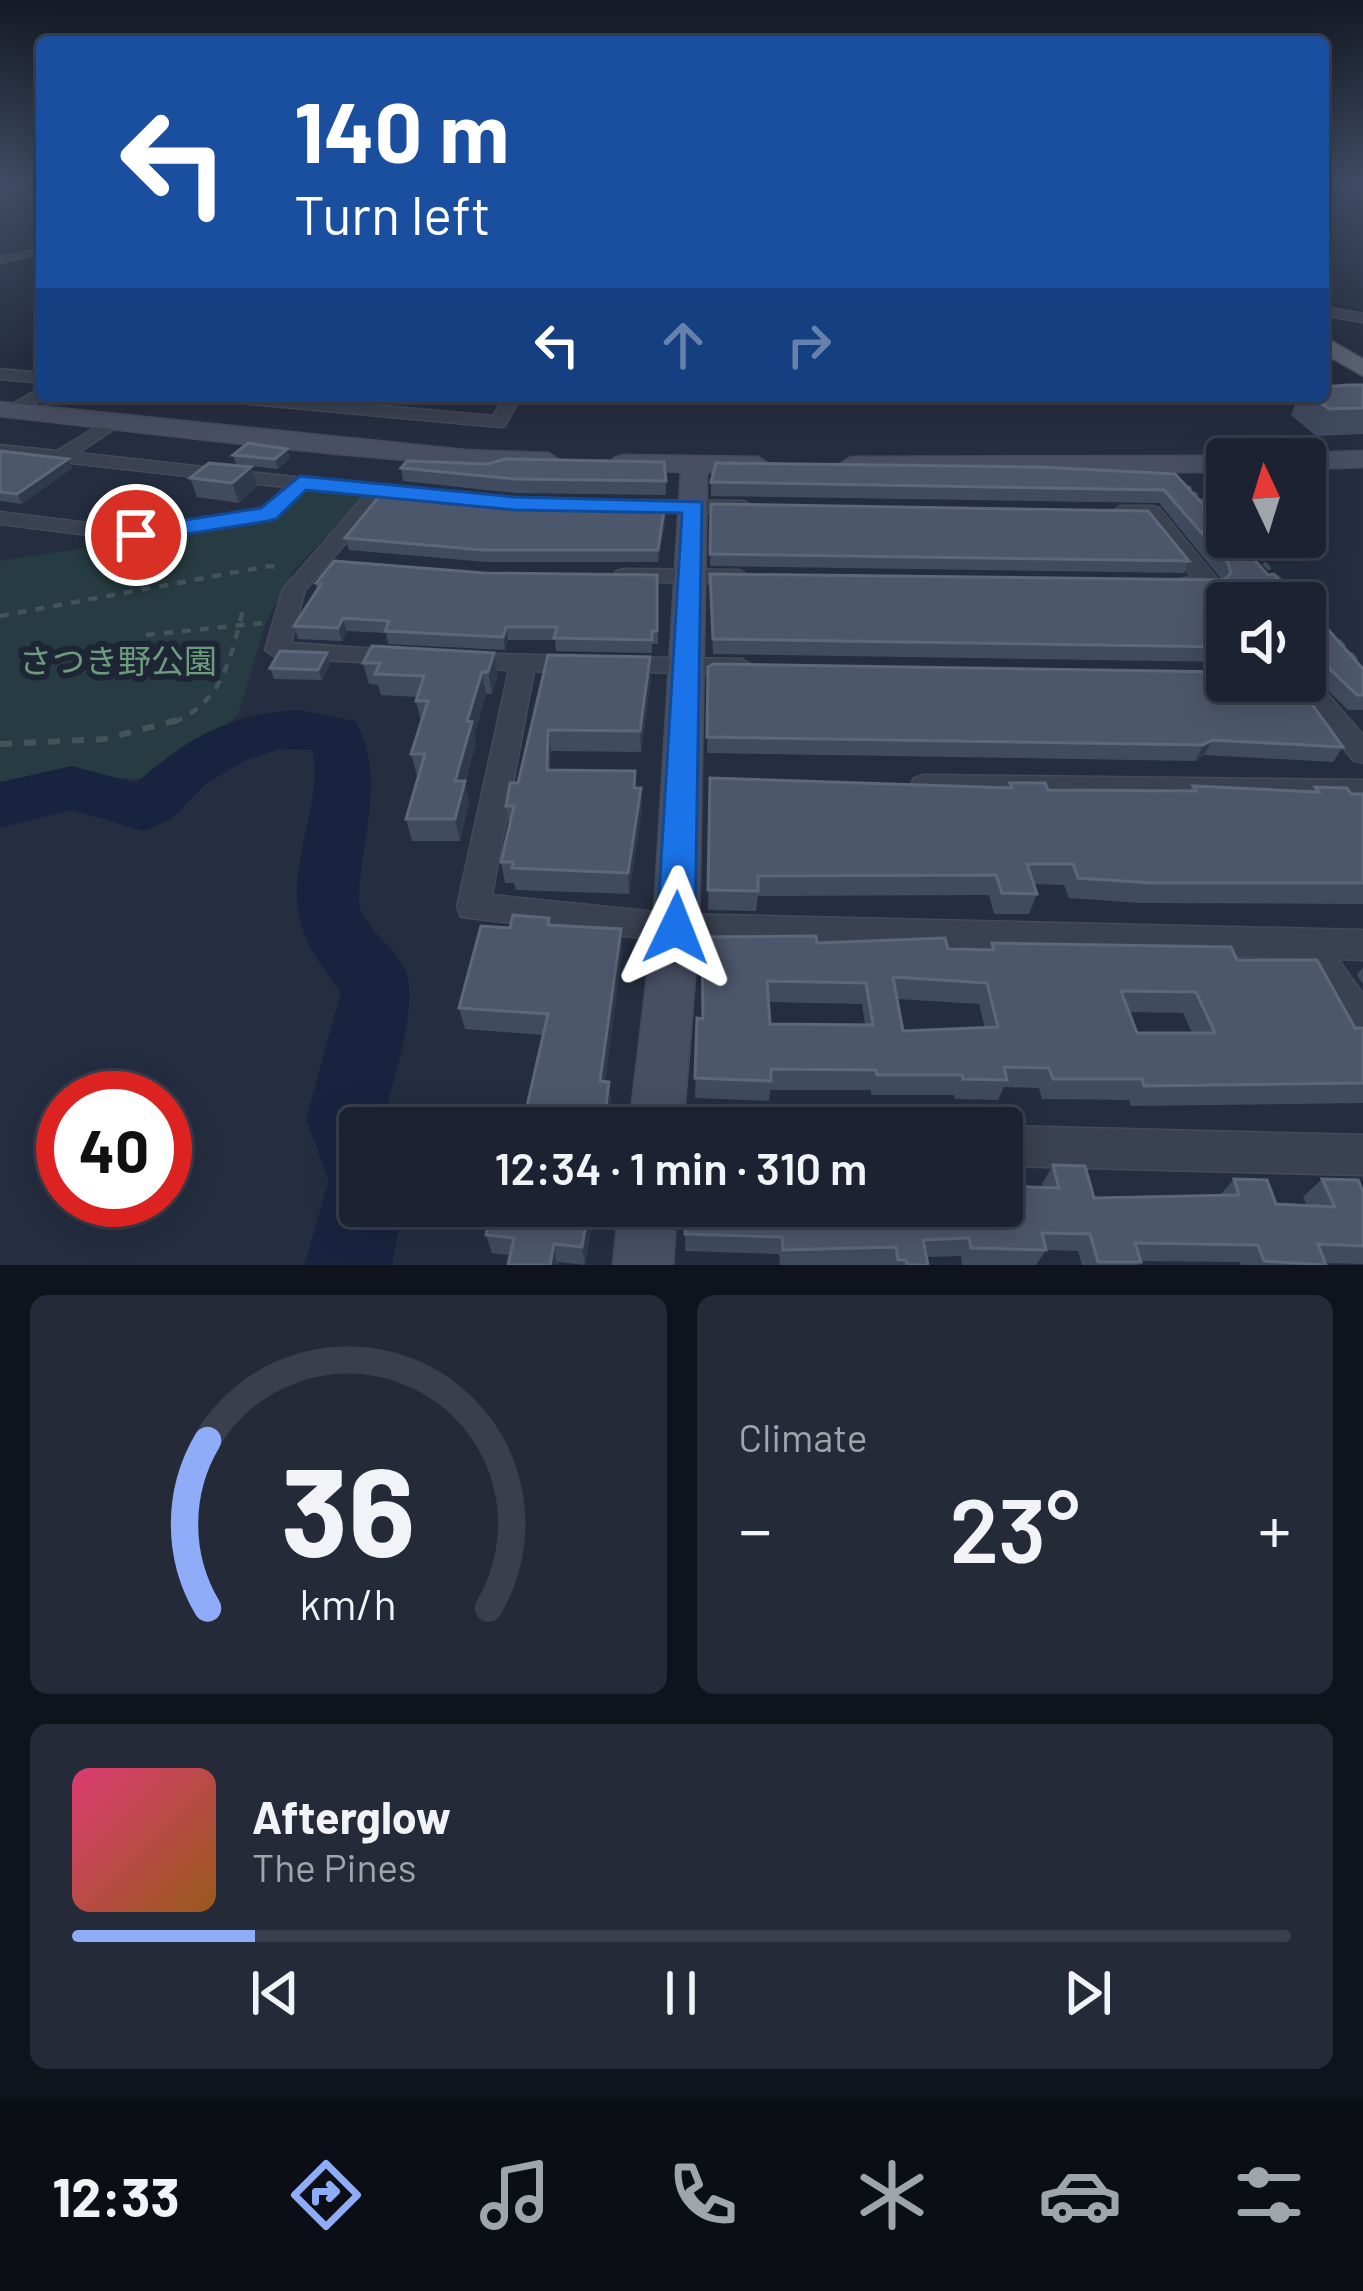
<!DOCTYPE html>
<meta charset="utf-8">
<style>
body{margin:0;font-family:Barlow,"Noto Sans JP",sans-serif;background:#252a39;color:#f1f3f6;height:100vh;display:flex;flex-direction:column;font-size:45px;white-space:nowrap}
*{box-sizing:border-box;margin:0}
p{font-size:39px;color:#a0a4ab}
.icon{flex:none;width:66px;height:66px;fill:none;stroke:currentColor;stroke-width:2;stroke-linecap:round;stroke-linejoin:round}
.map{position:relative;height:1265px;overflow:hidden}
.drawer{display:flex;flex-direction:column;gap:30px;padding:30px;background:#0f131b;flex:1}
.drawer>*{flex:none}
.hud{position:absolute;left:36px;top:36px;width:1293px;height:366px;border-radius:12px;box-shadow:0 6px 30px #0003,0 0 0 3px #3a3f4d;background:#1a4fa0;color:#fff;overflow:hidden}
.needle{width:78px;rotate:356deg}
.buttons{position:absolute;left:1206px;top:438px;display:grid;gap:24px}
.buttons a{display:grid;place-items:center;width:120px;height:120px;border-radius:12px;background:#1c2231;box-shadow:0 6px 30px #0003,0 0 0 3px #3a3f4d;font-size:60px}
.speed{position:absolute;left:36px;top:1071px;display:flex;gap:24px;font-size:60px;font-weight:700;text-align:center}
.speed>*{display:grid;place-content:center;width:156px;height:156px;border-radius:50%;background:#1c2231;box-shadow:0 6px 30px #0003,0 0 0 3px #3a3f4d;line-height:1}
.speed .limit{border:18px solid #d22;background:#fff;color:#111}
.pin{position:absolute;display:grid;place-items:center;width:102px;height:102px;color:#fff;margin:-51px;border:6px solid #fff;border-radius:50%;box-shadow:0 3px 12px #0007}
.me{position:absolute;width:132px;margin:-66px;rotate:2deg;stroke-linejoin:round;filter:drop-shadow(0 0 9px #0008)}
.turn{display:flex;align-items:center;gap:42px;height:252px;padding:0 60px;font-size:54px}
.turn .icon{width:156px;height:156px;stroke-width:2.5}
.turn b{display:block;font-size:84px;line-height:102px}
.lanes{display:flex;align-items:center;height:114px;padding:0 60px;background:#0003;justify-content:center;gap:60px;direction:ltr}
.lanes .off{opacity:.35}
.big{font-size:90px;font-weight:600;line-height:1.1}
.drawer .widget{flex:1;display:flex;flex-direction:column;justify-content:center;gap:18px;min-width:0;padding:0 42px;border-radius:18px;background:#252a39}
.drawer .dial{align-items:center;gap:0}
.dial svg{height:312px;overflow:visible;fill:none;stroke:#3a3f4d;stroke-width:7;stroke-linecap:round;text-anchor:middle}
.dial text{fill:#f1f3f6;stroke:none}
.song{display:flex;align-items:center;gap:36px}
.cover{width:144px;height:144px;border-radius:18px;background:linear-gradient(135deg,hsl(340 70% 55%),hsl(30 70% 35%))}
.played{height:12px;border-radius:6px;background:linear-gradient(90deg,#8eacf8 15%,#3a3f4d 15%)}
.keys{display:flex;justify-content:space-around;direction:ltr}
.heat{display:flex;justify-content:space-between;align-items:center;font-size:66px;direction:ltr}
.drawer .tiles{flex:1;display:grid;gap:30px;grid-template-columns:1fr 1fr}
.widget:last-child{grid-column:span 2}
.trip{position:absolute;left:339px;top:1107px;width:684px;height:120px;border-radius:12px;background:#1c2231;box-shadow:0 6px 30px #0003,0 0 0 3px #3a3f4d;font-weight:600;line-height:120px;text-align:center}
.tab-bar{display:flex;height:192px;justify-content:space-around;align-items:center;background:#0b0e14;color:#a0a4ab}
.tab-bar .icon{width:84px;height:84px}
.tab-bar .selected{color:#8eacf8}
.tab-bar b{font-size:54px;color:#f1f3f6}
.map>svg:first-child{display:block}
.green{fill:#273c42}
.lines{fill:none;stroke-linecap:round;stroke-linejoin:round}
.river{fill:#18243f;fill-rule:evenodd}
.lane-casing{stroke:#434a5a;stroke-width:8}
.street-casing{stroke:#434a5a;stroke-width:3}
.secondary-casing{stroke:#434a5a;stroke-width:3}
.primary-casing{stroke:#434a5a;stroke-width:3}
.path-far2{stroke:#415559;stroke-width:3;stroke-dasharray:4.5 4.5;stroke-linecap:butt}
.path-far1{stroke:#415559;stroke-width:4.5;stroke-dasharray:9 9;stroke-linecap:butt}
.path{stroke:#415559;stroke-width:6;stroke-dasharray:12 12;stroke-linecap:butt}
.lane{stroke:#3a4150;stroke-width:6}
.street{fill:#3a4150;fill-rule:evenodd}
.secondary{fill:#484f63;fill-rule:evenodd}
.primary{fill:#586070;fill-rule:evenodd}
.wall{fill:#404b5f;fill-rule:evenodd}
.shaded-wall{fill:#303a4e}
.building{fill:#4d576b;stroke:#5d677a;stroke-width:3;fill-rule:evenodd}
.route{fill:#1a73e8;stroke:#114b97;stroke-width:3}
.labels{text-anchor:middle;stroke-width:12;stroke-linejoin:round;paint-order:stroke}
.park-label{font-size:33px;fill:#6d9c7d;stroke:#1e2636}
</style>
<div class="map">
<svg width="1363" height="1265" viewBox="0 0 1363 1265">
<rect width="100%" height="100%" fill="#252e41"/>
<path class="green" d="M 308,488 L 365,496 L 295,569 L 266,622 L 238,715 L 205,743 L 160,778 L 0,781 L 0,561 L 272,519 Z"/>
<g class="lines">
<path class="river" d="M 29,185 L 42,185 L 42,192 Z
M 299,710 L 355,721 C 389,779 358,843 359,905 C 366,930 391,943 403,965 C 422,997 393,1080 384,1118 L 388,1128 L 360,1128 L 360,1206 L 403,1206 L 392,1265 L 304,1265 L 329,1181 L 306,1119 L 341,992 C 287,925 291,897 309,816 C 314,794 317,771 312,750 L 280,749 L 246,760 L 206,784 L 172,819 L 144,831 L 72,810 L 0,828 L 0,782 L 72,766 L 136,783 C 187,739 229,713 299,710 Z"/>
<g class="lane-casing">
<path id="lane" d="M 0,260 L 42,251"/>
</g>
<g class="street-casing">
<path id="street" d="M 1323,307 L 1363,314 L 1363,322 L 1323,315 Z
M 0,369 L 42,373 L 42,383 L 0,379 Z
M 42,387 L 42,396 L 47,396 L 17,414 L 2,410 Z
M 211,396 L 273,396 L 493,416 L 505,396 L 521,396 L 505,426 L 499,427 L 219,401 Z
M 114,416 L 120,417 L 120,425 L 78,453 L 422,491 L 425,495 L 415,501 L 385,498 L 305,590 L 291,643 L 394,650 L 406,658 L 403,664 L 277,658 L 265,650 L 283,589 L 365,495 L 305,489 L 275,518 L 136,541 L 0,524 L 0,512 L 136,529 L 262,509 L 285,487 L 0,455 L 0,445 L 57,451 Z
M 635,500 L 744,501 L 754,507 L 744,513 L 628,510 L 625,506 Z
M 1152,506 L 1159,508 L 1218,580 L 1221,585 L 1218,590 L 1180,589 L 1177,584 L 1180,579 L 1192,577 L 1146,518 L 1121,518 L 1111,512 L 1121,506 Z
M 624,569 L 739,570 L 750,577 L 739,584 L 616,581 L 613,576 L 616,571 Z
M 465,653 L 574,656 L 586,664 L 574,672 L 534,671 L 492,895 L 676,914 L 1363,930 L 1363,960 L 1338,959 L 1363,994 L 1363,1041 L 1350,1036 L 1298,958 L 676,942 L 461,917 L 457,907 L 509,670 L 456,667 L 453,661 Z
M 621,657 L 742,659 L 755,667 L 742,675 L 612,671 L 608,665 L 612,659 Z
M 1305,673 L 1311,675 L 1363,735 L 1363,763 L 1353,760 L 1293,687 L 1289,681 L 1305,681 Z
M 924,775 L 1363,780 L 1363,802 L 924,797 L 914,794 L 910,786 L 914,778 Z
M 1002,1126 L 1363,1135 L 1363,1175 L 1002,1166 L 1002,1128 L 997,1128 Z"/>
</g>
<g class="secondary-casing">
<path id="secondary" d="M 0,402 L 465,450 L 548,453 L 561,461 C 537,484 68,423 0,416 Z
M 1363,451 L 1363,467 L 1305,469 L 1305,459 L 1294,459 L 1305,453 Z
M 623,455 L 758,457 L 771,465 L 758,473 L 707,472 L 699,928 L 683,1128 L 629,1128 L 653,928 L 681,472 L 614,468 L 610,463 L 614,458 Z
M 1227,456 L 1236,459 L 1227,459 L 1227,472 L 851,473 L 838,465 L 851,457 Z
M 619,1206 L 677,1206 L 673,1265 L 613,1265 Z"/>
</g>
<g class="primary-casing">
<path id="primary" d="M 1323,336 L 1363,359 L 1363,376 L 1323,353 Z"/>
</g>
<path class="path-far2" d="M 1188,486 L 1227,525"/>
<path class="path-far1" d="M 1239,537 L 1302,603
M 1305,606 L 1318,619
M 0,616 L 269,566 L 283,568
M 146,635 L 262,623
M 1338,640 L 1363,667
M 174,722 C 225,701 231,654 244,606"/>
<path class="path" d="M 0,744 L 104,739 L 182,719"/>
<use href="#lane" class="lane"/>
<use href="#street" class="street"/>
<use href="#secondary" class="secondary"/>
<use href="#primary" class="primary"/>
</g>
<path class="wall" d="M 1363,385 L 1363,434 L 1316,436 L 1291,415 L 1299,396 L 1323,396 Z
M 0,451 L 68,459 L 72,468 L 22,504 L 0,501 Z
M 233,455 L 290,458 L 278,469 L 236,464 Z
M 401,468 L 666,481 L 666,495 L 515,493 L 403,481 Z
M 1175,474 L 1268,575 L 1227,603 L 1227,662 L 713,654 L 710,574 L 1222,580 L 1159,503 L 711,496 L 711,482 Z
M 190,478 L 257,486 L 239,503 L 197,497 Z
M 513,502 L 665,504 L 666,516 L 658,562 L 486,562 L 349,550 L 345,538 Z
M 711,504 L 1189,561 L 1184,573 L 710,566 Z
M 484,573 L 657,575 L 658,644 L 652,644 L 652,653 L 556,651 L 555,640 L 508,640 L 505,650 L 388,644 L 386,633 L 347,631 L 342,641 L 298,639 L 294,626 L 317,589 L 316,583 Z
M 1305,610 L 1363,669 L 1363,710 L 1348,710 L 1305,668 Z
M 327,653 L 330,664 L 322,680 L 274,679 L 270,668 Z
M 494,653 L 498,674 L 492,694 L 486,694 L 474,735 L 476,743 L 465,784 L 469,803 L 460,841 L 412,841 L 406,819 L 419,776 L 417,776 L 411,754 L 421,722 L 416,701 L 417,697 L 381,695 L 378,685 L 369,684 L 363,663 Z
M 548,655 L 650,657 L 651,678 L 641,752 L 551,751 L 550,770 L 636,788 L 642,809 L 629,894 L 516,890 L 514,883 L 505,883 L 501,862 L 509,826 L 506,806 L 518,783 Z
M 708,667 L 1343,747 L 1333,762 L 1204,755 L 1195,761 L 707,753 Z
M 710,778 L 1008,788 L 1010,783 L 1048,790 L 1190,791 L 1193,786 L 1312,792 L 1315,787 L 1351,794 L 1363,794 L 1363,904 L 1141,903 L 1069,898 L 1064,885 L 1034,884 L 1037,894 L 1029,914 L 994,914 L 989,895 L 758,896 L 756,911 L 708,910 Z
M 550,925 L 621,929 L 622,951 L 605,1081 L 609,1082 L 611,1102 L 543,1035 L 465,1029 L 459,1008 L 510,928 Z
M 702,937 L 948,949 L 990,950 L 992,943 L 1237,960 L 1355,1028 L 1363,1028 L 1363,1103 L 1131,1106 L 1129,1100 L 1042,1099 L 1039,1088 L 1004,1087 L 998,1100 L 955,1099 L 954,1095 L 871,1095 L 871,1090 L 770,1090 L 769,1101 L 695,1098 L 697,1018 L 702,1019 ZM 897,999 L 979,1004 L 985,1028 L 903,1031 ZM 768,1002 L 862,1004 L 865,1025 L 770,1024 ZM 1129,1012 L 1183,1013 L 1192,1033 L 1137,1033 Z
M 1363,967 L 1363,984 L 1357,975 Z
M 1053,1165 L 1094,1198 L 1220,1195 L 1234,1179 L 1276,1204 L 1307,1206 L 1303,1197 L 1322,1179 L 1363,1192 L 1363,1264 L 1325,1263 L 1326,1265 L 1241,1265 L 1240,1262 L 1140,1261 L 1139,1265 L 1082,1265 L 1078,1251 L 1046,1250 L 1036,1265 L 962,1265 L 961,1256 L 927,1257 L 928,1265 L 780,1265 L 779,1254 L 685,1251 L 686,1206 L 1002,1206 L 1043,1187 L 1042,1184 Z
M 594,1212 L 585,1265 L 558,1262 L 557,1265 L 508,1265 L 510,1255 L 492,1253 L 486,1235 Z"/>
<path class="shaded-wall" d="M 287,449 L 290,458 L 278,469 L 275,459 Z
M 68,459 L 72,468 L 22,504 L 17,494 Z
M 251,467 L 257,486 L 239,503 L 232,483 Z
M 665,504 L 666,516 L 658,562 L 658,550 Z
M 343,618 L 347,631 L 342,641 L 338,628 Z
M 506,627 L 508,640 L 505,650 L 503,637 Z
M 327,653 L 330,664 L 322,680 L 318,670 Z
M 494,653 L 498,674 L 492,694 L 488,672 Z
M 650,657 L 651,678 L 641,752 L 640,731 Z
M 482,672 L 486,694 L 474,735 L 476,743 L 465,784 L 469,803 L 460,841 L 455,819 L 455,781 L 467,721 Z
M 548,730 L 551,751 L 550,791 L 547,770 Z
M 1212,740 L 1204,755 L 1195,761 L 1203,745 Z
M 641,788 L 642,809 L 629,894 L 628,873 Z
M 621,929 L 622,951 L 603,1102 L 600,1081 Z
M 609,1082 L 611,1102 L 608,1128 L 603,1128 Z
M 589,1206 L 593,1206 L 594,1212 L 585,1265 L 582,1247 Z
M 554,1244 L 557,1265 L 550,1265 Z"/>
<path class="building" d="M 1348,385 L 1363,385 L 1363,408 L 1329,409 L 1312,396 L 1323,396 L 1323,387 Z
M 248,443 L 287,449 L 275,459 L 233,455 Z
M 0,451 L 68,459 L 17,494 L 0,492 Z
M 505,459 L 664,462 L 666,481 L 514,479 L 401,468 L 407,461 L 488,464 Z
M 209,463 L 251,467 L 232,483 L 190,478 Z
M 716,463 L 1039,467 L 1175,474 L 1227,530 L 1227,537 L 1234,537 L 1268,575 L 1274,574 L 1299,603 L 1227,603 L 1227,647 L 713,639 L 710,574 L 1224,580 L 1231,573 L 1228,563 L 1164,490 L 711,482 Z
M 385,489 L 513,502 L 665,504 L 658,550 L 484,550 L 345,538 Z
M 711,504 L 1148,511 L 1189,561 L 710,554 Z
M 334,561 L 484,573 L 657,575 L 657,631 L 652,631 L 652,640 L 554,638 L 557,627 L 506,627 L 503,637 L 385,631 L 389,621 L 343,618 L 338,628 L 294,626 L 321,584 L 316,583 Z
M 1305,610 L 1312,618 L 1318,618 L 1363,669 L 1363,695 L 1357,695 L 1305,645 Z
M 372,646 L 494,653 L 488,672 L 482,672 L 467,721 L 472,722 L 455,781 L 465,781 L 455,819 L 406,819 L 425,754 L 411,754 L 428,701 L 416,701 L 424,676 L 375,674 L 380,663 L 363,663 Z
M 280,651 L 327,653 L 318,670 L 270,668 Z
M 548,655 L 650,657 L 640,731 L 548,730 L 547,770 L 635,771 L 634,788 L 641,788 L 628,873 L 512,868 L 513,862 L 501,862 L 514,806 L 506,806 L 510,783 L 518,783 Z
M 713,664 L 1227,672 L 1227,681 L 1295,681 L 1343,747 L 1212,740 L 1203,745 L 707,737 L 708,667 Z
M 710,778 L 1012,788 L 1010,783 L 1045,783 L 1048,790 L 1196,791 L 1193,786 L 1319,792 L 1315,787 L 1347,788 L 1351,794 L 1363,794 L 1363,883 L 1152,883 L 1078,878 L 1073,864 L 1027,864 L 1037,894 L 1002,893 L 996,875 L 758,876 L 758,891 L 708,890 Z
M 513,915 L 549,918 L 548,925 L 621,929 L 600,1081 L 609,1082 L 603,1128 L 522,1128 L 548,1014 L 459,1008 L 481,926 L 510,928 Z
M 816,936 L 817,943 L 945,938 L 948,949 L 994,950 L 992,943 L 1231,947 L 1237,960 L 1317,960 L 1355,1028 L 1363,1028 L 1363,1083 L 1144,1086 L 1142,1079 L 1053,1079 L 1049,1068 L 1004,1067 L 1007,1080 L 963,1079 L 962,1075 L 877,1075 L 876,1070 L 771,1069 L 771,1081 L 695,1078 L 697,1018 L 703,1019 L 702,937 ZM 893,977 L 987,983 L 998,1027 L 903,1031 ZM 767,981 L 866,983 L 873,1025 L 770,1024 ZM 1121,991 L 1196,992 L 1215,1033 L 1137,1033 Z
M 1053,1165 L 1085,1166 L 1094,1198 L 1239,1195 L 1234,1179 L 1267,1180 L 1276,1204 L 1335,1207 L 1322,1179 L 1358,1180 L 1363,1192 L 1363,1246 L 1318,1244 L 1326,1265 L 1264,1261 L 1258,1245 L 1135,1243 L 1141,1262 L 1098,1262 L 1090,1234 L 1042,1233 L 1046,1250 L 971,1248 L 969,1238 L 923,1240 L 928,1265 L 907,1265 L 906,1260 L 898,1260 L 896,1247 L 783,1250 L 782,1237 L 685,1234 L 686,1206 L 1002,1206 L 1002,1186 L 1059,1188 Z
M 493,1206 L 589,1206 L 582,1247 L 554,1244 L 550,1265 L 508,1265 L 514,1238 L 486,1235 Z"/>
<linearGradient id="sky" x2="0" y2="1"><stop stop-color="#141924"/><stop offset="0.51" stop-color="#404c65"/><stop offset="1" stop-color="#404c65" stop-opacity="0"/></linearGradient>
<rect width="1363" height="362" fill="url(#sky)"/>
<path class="route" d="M 300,476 L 515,497 L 702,502 L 695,928 L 689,939 L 676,944 L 663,939 L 657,928 L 682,513 L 515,510 L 306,490 L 276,519 L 268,521 L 136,542 L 124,535 L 136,528 L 261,508 Z"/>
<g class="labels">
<g class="park-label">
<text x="118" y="673">さつき野公園</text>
</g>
</g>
</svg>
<div class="buttons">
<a><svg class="needle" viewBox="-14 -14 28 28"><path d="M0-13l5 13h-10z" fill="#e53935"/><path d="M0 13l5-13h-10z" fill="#a0a4ab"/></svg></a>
<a><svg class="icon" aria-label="sound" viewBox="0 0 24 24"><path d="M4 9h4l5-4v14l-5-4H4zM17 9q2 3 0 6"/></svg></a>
</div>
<div class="speed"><div class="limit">40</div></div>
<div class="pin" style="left:136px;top:535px;background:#d93025"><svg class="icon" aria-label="arrive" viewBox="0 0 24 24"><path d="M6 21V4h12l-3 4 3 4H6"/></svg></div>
<svg class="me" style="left:676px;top:928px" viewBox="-20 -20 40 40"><path d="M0-17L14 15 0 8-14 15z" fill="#1a73e8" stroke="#fff" stroke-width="4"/></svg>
<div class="trip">12:34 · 1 min · 310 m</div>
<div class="hud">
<div class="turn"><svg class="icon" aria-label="left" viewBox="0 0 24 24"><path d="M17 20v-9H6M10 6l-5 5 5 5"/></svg><div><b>140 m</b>Turn left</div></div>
<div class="lanes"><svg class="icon" aria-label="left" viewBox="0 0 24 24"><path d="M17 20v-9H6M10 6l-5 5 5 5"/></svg><svg class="icon off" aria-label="ahead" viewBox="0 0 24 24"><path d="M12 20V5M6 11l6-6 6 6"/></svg><svg class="icon off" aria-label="right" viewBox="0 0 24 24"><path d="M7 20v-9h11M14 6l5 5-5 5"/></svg></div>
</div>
</div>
<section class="drawer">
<div class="tiles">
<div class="widget dial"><svg viewBox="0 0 100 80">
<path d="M14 69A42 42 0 1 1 86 69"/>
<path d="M14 69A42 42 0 0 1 14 26" stroke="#8eacf8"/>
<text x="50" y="56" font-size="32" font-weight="700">36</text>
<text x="50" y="72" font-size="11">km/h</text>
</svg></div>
<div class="widget"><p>Climate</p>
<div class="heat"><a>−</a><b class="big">23°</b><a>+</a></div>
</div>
<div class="widget">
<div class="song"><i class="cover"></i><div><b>Afterglow</b><p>The Pines</p></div></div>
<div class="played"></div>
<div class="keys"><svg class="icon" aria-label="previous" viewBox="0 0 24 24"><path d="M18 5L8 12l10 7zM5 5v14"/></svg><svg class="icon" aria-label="pause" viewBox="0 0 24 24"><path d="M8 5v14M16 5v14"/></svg><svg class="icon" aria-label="next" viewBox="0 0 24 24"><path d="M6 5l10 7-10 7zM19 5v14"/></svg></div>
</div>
</div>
</section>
<nav class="tab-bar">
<b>12:33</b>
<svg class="icon selected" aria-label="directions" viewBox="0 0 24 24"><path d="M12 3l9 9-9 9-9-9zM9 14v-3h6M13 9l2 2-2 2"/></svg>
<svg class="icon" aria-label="music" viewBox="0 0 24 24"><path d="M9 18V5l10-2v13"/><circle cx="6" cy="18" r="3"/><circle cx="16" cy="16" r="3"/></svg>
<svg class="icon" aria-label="phone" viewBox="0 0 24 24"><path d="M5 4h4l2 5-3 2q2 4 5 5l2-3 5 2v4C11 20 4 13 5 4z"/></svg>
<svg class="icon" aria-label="climate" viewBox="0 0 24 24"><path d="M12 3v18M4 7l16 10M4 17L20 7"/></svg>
<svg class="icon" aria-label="car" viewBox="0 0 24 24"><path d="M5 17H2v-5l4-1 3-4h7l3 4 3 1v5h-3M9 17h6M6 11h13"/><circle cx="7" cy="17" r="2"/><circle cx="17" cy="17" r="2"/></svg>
<svg class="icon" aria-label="filters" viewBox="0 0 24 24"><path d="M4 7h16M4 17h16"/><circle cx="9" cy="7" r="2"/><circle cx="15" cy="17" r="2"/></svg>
</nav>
